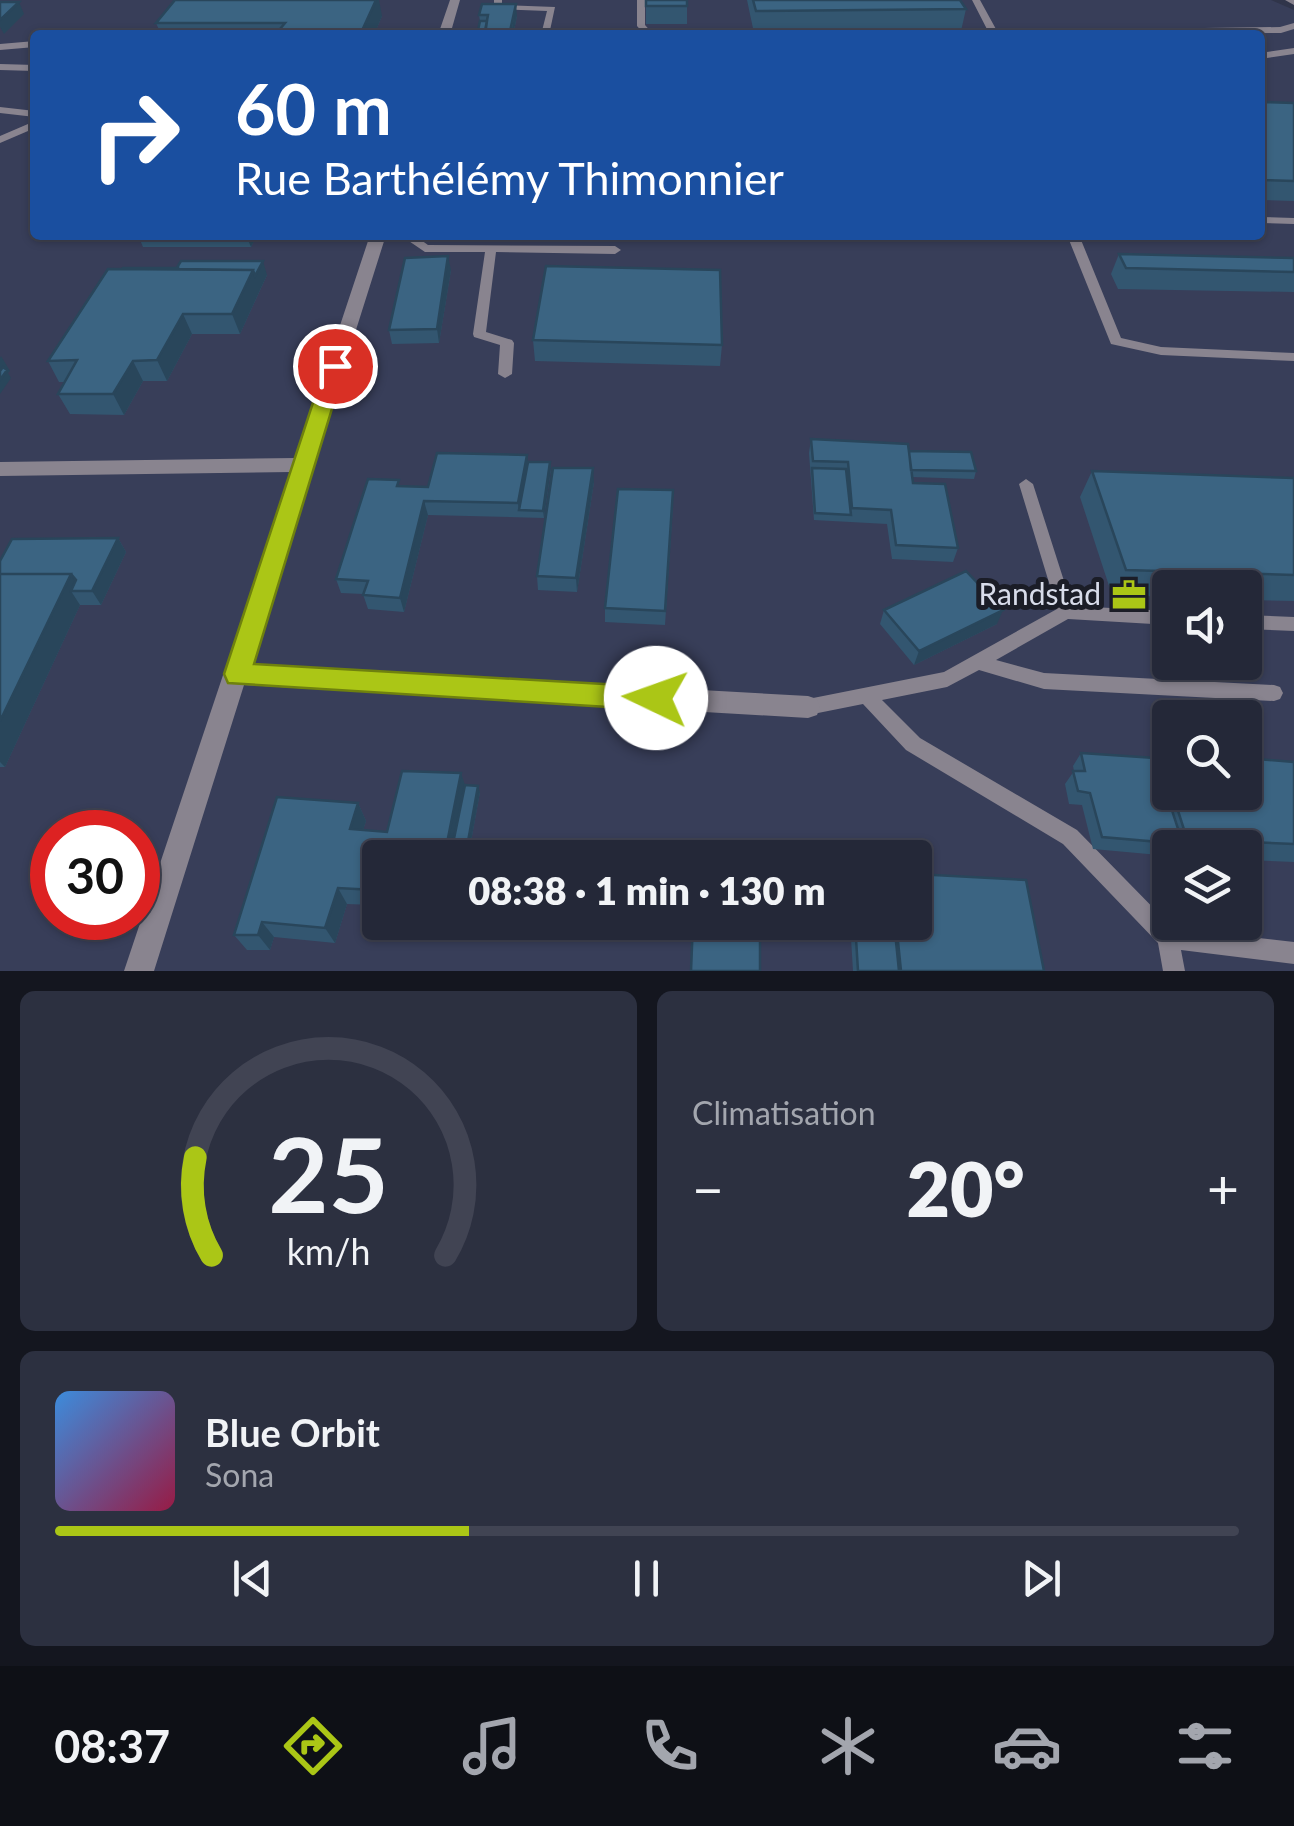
<!DOCTYPE html>
<html lang="fr">
<meta charset="utf-8">
<style>
body{margin:0;font-family:Lato,sans-serif;background:#2c3040;color:#f1f3f6;height:100vh;display:flex;flex-direction:column;font-size:38px;white-space:nowrap}
*{box-sizing:border-box;margin:0}
p{font-size:32px;color:#a3a6ae}
.icon{flex:none;width:55px;height:55px;fill:none;stroke:currentColor;stroke-width:2;stroke-linecap:round;stroke-linejoin:round}
.map{position:relative;height:971px;overflow:hidden}
.side{display:flex;flex-direction:column;gap:20px;padding:20px;background:#14161f;flex:1}
.side>*{flex:none}
.top-card{position:absolute;left:30px;top:30px;width:1235px;height:210px;border-radius:10px;box-shadow:0 2px 8px #0004,0 0 0 2px #414453;background:#1a4fa0;color:#fff;overflow:hidden}
.controls{position:absolute;left:1152px;top:570px;display:grid;gap:20px}
.controls a{display:grid;place-items:center;width:110px;height:110px;border-radius:10px;background:#242838;box-shadow:0 2px 8px #0004,0 0 0 2px #414453;font-size:50px}
.speed{position:absolute;left:30px;top:810px;display:flex;gap:20px;font-size:50px;font-weight:700;text-align:center}
.speed>*{display:grid;place-content:center;width:130px;height:130px;border-radius:50%;background:#242838;box-shadow:0 2px 8px #0004,0 0 0 2px #414453;line-height:1}
.speed .limit{border:15px solid #d22;background:#fff;color:#111}
.pin{position:absolute;display:grid;place-items:center;width:85px;height:85px;color:#fff;margin:-42px;border:5px solid #fff;border-radius:50%;box-shadow:0 2px 10px #0007}
.me{position:absolute;width:110px;margin:-55px;rotate:273deg;stroke-linejoin:round;filter:drop-shadow(0 0 8px #0008)}
.turn{display:flex;align-items:center;gap:35px;height:210px;padding:0 40px;font-size:45px}
.turn .icon{width:130px;height:130px;stroke-width:2.5}
.turn b{display:block;font-size:70px;line-height:85px}
.big{font-size:75px;font-weight:800;line-height:1.1}
.side .card{flex:1;display:flex;flex-direction:column;justify-content:center;gap:15px;min-width:0;padding:0 35px;border-radius:15px;background:#2c3040}
.side .dial{align-items:center;gap:0}
.dial svg{height:260px;overflow:visible;fill:none;stroke:#414453;stroke-width:7;stroke-linecap:round;text-anchor:middle}
.dial text{fill:#f1f3f6;stroke:none}
.song{display:flex;align-items:center;gap:30px}
.cover{width:120px;height:120px;border-radius:15px;background:linear-gradient(135deg,hsl(210 70% 55%),hsl(340 70% 35%))}
.played{height:10px;border-radius:5px;background:linear-gradient(90deg,#abc616 35%,#414453 35%)}
.keys{display:flex;justify-content:space-around;direction:ltr}
.heat{display:flex;justify-content:space-between;align-items:center;font-size:55px;direction:ltr}
.side .tiles{flex:1;display:grid;gap:20px;grid-template-columns:1fr 1fr}
.card:last-child{grid-column:span 2}
.trip{position:absolute;left:362px;top:840px;width:570px;height:100px;border-radius:10px;background:#242838;box-shadow:0 2px 8px #0004,0 0 0 2px #414453;font-weight:800;line-height:100px;text-align:center}
.tabs{display:flex;height:160px;justify-content:space-around;align-items:center;background:#0e1016;color:#a3a6ae}
.tabs .icon{width:70px;height:70px}
.tabs .active{color:#abc616}
.tabs b{font-size:45px;color:#f1f3f6}
.map>svg:first-child{display:block}
.built{fill:#383e59;fill-rule:evenodd}
.lines{fill:none;stroke-linecap:round;stroke-linejoin:round}
.service{fill:#89848f;fill-rule:evenodd}
.minor{fill:#89848f;fill-rule:evenodd}
.tertiary{fill:#89848f;fill-rule:evenodd}
.wall{fill:#335670}
.shaded-wall{fill:#29465b}
.building{fill:#3b6482;stroke:#29465b;stroke-width:2.5}
.route{fill:#abc616;stroke:#6f810e;stroke-width:2.5}
.labels{text-anchor:middle;stroke-width:10;stroke-linejoin:round;paint-order:stroke}
.poi-label{font-size:30px;fill:#d8dcea;stroke:#1b1d27;text-anchor:end}
</style>
<div class="map">
<svg width="1294" height="971" viewBox="0 0 1294 971">
<rect width="100%" height="100%" fill="#30354a"/>
<path class="built" d="M 0,0 L 1271,0 L 1294,10 L 1294,971 L 0,971 ZM 35,35 L 1260,35 L 1260,235 L 35,235 ZM 1170,588 L 1245,588 L 1245,662 L 1170,662 ZM 1170,718 L 1245,718 L 1245,792 L 1170,792 ZM 52,832 L 138,832 L 138,918 L 52,918 ZM 1170,848 L 1245,848 L 1245,922 L 1170,922 ZM 380,858 L 915,858 L 915,922 L 380,922 Z"/>
<g class="lines">
<path class="service" d="M 494,0 L 502,0 L 502,5 L 555,7 L 549,35 L 541,35 L 547,11 L 498,9 L 494,7 Z
M 637,0 L 645,0 L 645,25 L 654,35 L 645,35 L 637,26 Z
M 972,0 L 980,0 L 997,31 L 1280,27 L 1294,23 L 1294,29 L 1281,33 L 990,35 Z
M 35,41 L 35,47 L 0,50 L 0,44 Z
M 1294,48 L 1294,54 L 1260,59 L 1260,53 Z
M 0,64 L 35,65 L 35,71 L 0,70 Z
M 0,107 L 35,111 L 35,117 L 0,113 Z
M 35,121 L 35,128 L 0,143 L 0,136 Z
M 1260,217 L 1294,218 L 1294,224 L 1260,223 Z
M 400,235 L 414,235 L 428,245 L 615,246 L 621,250 L 615,254 L 496,252 L 486,332 L 512,340 L 514,343 L 512,374 L 505,378 L 498,374 L 500,345 L 474,337 L 473,334 L 485,252 L 425,252 Z
M 1067,235 L 1079,235 L 1121,338 L 1161,347 L 1294,353 L 1294,361 L 1161,355 L 1111,344 Z
M 1026,479 L 1033,484 L 1072,606 L 1170,611 L 1170,625 L 1068,619 L 996,660 L 1044,673 L 1274,685 L 1280,687 L 1283,693 L 1280,699 L 1274,701 L 1044,689 L 979,670 L 947,687 L 882,700 L 920,738 L 1077,830 L 1173,928 L 1294,942 L 1294,964 L 1181,950 L 1185,971 L 1163,971 L 1158,943 L 1063,844 L 906,750 L 863,704 L 808,715 L 802,713 L 799,707 L 802,701 L 808,699 L 944,672 L 1057,609 L 1019,484 Z
M 1245,615 L 1294,617 L 1294,631 L 1245,629 Z"/>
<path class="minor" d="M 450,0 L 460,0 L 450,35 L 438,35 Z
M 370,235 L 386,235 L 250,665 L 808,696 L 817,699 L 820,707 L 817,715 L 808,718 L 244,685 L 154,971 L 124,971 L 291,472 L 0,476 L 0,462 L 296,458 Z"/>
<path class="tertiary" d="M 1285,0 L 1294,0 L 1294,5 Z"/>
</g>
<path class="wall" d="M 646,0 L 687,6 L 687,24 L 646,24 Z
M 747,0 L 960,0 L 966,9 L 961,31 L 754,33 Z
M 479,15 L 517,16 L 513,35 L 477,35 L 480,21 Z
M 382,16 L 374,35 L 160,32 L 156,23 Z
M 1260,102 L 1294,103 L 1294,201 L 1260,200 Z
M 138,235 L 257,235 L 251,247 L 143,247 Z
M 1119,254 L 1294,258 L 1294,292 L 1118,289 L 1111,274 Z
M 177,268 L 267,275 L 240,334 L 192,334 L 167,381 L 143,381 L 124,415 L 70,414 L 58,394 L 65,382 L 59,382 L 48,361 Z
M 451,270 L 439,343 L 392,344 L 389,330 Z
M 533,340 L 722,345 L 720,366 L 535,361 Z
M 811,439 L 909,451 L 976,471 L 974,479 L 912,477 L 913,483 L 958,548 L 953,562 L 892,559 L 887,524 L 814,520 L 809,453 Z
M 528,462 L 550,462 L 551,469 L 544,518 L 428,515 L 404,612 L 368,609 L 363,594 L 341,593 L 336,579 L 400,486 L 428,487 Z
M 1092,471 L 1294,478 L 1294,601 L 1245,600 L 1245,588 L 1170,588 L 1170,597 L 1112,595 L 1080,497 Z
M 594,482 L 577,592 L 538,590 L 537,576 Z
M 673,505 L 665,625 L 605,622 L 605,608 Z
M 118,538 L 126,552 L 101,605 L 80,605 L 5,767 L 0,767 L 0,560 Z
M 884,610 L 997,624 L 914,665 L 880,624 Z
M 1160,752 L 1170,753 L 1170,792 L 1245,792 L 1294,762 L 1294,862 L 1245,860 L 1245,848 L 1170,848 L 1170,856 L 1093,849 L 1082,805 L 1069,804 L 1065,784 L 1074,771 L 1073,766 L 1081,753 L 1155,758 Z
M 465,785 L 480,792 L 468,858 L 380,858 L 380,914 L 375,905 L 347,904 L 335,943 L 274,937 L 270,950 L 247,950 L 234,935 L 358,803 L 366,821 L 363,830 L 387,832 Z
M 850,922 L 915,922 L 1044,971 L 853,971 Z"/>
<path class="shaded-wall" d="M 376,0 L 379,0 L 382,16 L 374,35 L 360,35 Z
M 19,2 L 24,14 L 4,34 L 0,27 L 0,20 Z
M 516,4 L 517,16 L 513,35 L 511,35 Z
M 251,235 L 257,235 L 251,247 L 248,240 Z
M 448,256 L 451,270 L 439,343 L 437,329 Z
M 263,261 L 267,275 L 260,290 L 255,276 Z
M 253,270 L 260,290 L 240,334 L 232,314 Z
M 183,314 L 192,334 L 167,381 L 157,360 Z
M 1,356 L 10,371 L 8,373 L 11,378 L 0,394 L 0,358 Z
M 133,361 L 143,381 L 124,415 L 113,394 Z
M 527,455 L 529,469 L 519,510 L 518,503 Z
M 550,462 L 551,469 L 544,518 L 543,511 Z
M 593,468 L 594,482 L 577,592 L 576,578 Z
M 424,501 L 428,515 L 404,612 L 400,598 Z
M 118,538 L 126,552 L 101,605 L 92,591 Z
M 71,574 L 83,591 L 71,591 L 80,605 L 5,767 L 0,762 L 0,721 Z
M 1003,610 L 997,624 L 914,665 L 919,651 Z
M 461,773 L 467,791 L 453,858 L 444,858 Z
M 478,786 L 480,792 L 468,858 L 465,858 Z
M 358,803 L 366,821 L 358,846 L 350,829 Z
M 338,888 L 347,904 L 335,943 L 325,928 Z
M 262,922 L 274,937 L 270,950 L 258,935 Z"/>
<path class="building" d="M 175,0 L 376,0 L 360,35 L 275,35 L 285,23 L 156,23 Z
M 646,0 L 687,0 L 687,6 L 646,6 Z
M 753,0 L 960,0 L 966,9 L 756,11 Z
M 0,2 L 19,2 L 0,20 Z
M 482,4 L 516,4 L 510,31 L 485,31 L 488,15 L 479,15 Z
M 480,21 L 487,21 L 485,35 L 477,35 Z
M 160,32 L 277,33 L 275,35 L 158,35 Z
M 1260,102 L 1294,103 L 1294,181 L 1260,180 Z
M 230,235 L 251,235 L 248,240 L 228,240 Z
M 1119,254 L 1294,258 L 1294,272 L 1126,268 Z
M 448,256 L 437,329 L 389,330 L 405,258 Z
M 181,261 L 263,261 L 255,276 L 253,270 L 176,269 Z
M 546,266 L 720,270 L 722,345 L 533,340 Z
M 123,268 L 177,268 L 176,269 L 122,269 Z
M 108,269 L 253,270 L 232,314 L 183,314 L 157,360 L 133,361 L 113,394 L 58,394 L 77,360 L 48,361 Z
M 3,367 L 7,370 L 0,380 L 0,371 Z
M 811,439 L 908,444 L 913,483 L 945,484 L 958,548 L 896,545 L 891,510 L 852,508 L 848,462 L 813,461 Z
M 909,451 L 971,452 L 976,471 L 911,470 Z
M 437,453 L 527,455 L 518,503 L 424,501 L 400,598 L 363,595 L 368,581 L 336,579 L 368,479 L 399,480 L 397,486 L 428,487 Z
M 528,462 L 550,462 L 543,511 L 519,510 Z
M 553,468 L 593,468 L 576,578 L 537,576 Z
M 812,468 L 846,469 L 851,515 L 815,513 Z
M 1092,471 L 1294,478 L 1294,575 L 1126,570 Z
M 618,489 L 673,490 L 665,611 L 605,608 Z
M 118,538 L 92,591 L 71,591 L 76,580 L 71,574 L 0,574 L 0,561 L 12,539 Z
M 966,571 L 1003,610 L 919,651 L 884,610 Z
M 0,574 L 71,574 L 0,721 Z
M 1160,752 L 1170,753 L 1170,785 Z
M 1081,753 L 1155,758 L 1183,844 L 1102,837 L 1090,793 L 1078,791 L 1073,771 L 1085,771 Z
M 1245,758 L 1294,762 L 1294,844 L 1187,839 L 1172,792 L 1245,792 Z
M 402,771 L 461,773 L 444,858 L 380,858 L 380,901 L 373,901 L 374,890 L 338,888 L 325,928 L 262,922 L 258,935 L 234,935 L 277,797 L 358,803 L 350,829 L 387,832 Z
M 465,785 L 478,786 L 465,858 L 450,858 Z
M 915,874 L 1026,880 L 1044,971 L 901,971 L 896,922 L 915,922 Z
M 693,922 L 760,922 L 760,971 L 691,971 Z
M 855,922 L 894,922 L 899,971 L 858,971 Z"/>
<path class="route" d="M 335,360 L 345,366 L 254,664 L 656,687 L 666,690 L 670,698 L 666,707 L 656,710 L 228,683 L 224,674 L 325,366 Z"/>
<defs>
<g id="office-bare" transform="scale(2.7)"><path d="M-6-3h4V-5.5h4V-3h4V5H-6ZM-1-4.5V-3h2v-1.5ZM-6 0V1H6V0Z" fill="#abc616" stroke="#1b1d27" stroke-width="2.5" paint-order="stroke"/></g>
</defs>
<g fill-rule="evenodd">
<use href="#office-bare" x="1129" y="595"/>
</g>
<g class="labels">
<g class="poi-label">
<text x="1101" y="605">Randstad</text>
</g>
</g>
</svg>
<div class="controls">
<a><svg class="icon" aria-label="sound" viewBox="0 0 24 24"><path d="M4 9h4l5-4v14l-5-4H4zM17 9q2 3 0 6"/></svg></a>
<a><svg class="icon" aria-label="search" viewBox="0 0 24 24"><circle cx="10" cy="10" r="6"/><path d="M15 15l6 6"/></svg></a>
<a><svg class="icon" aria-label="layers" viewBox="0 0 24 24"><path d="M12 4l9 5-9 5-9-5zM3 14l9 5 9-5"/></svg></a>
</div>
<div class="speed"><div class="limit">30</div></div>
<div class="pin" style="left:335px;top:366px;background:#d93025"><svg class="icon" aria-label="arrive" viewBox="0 0 24 24"><path d="M6 21V4h12l-3 4 3 4H6"/></svg></div>
<svg class="me" style="left:656px;top:698px" viewBox="-20 -20 40 40"><circle r="19" fill="#fff"/><path d="M0-13L10 11 0 6-10 11z" fill="#abc616"/></svg>
<div class="trip">08:38 · 1 min · 130 m</div>
<div class="top-card">
<div class="turn"><svg class="icon" aria-label="right" viewBox="0 0 24 24"><path d="M7 20v-9h11M14 6l5 5-5 5"/></svg><div><b>60 m</b>Rue Barthélémy Thimonnier</div></div>
</div>
</div>
<section class="side">
<div class="tiles">
<div class="card dial"><svg viewBox="0 0 100 80">
<path d="M14 69A42 42 0 1 1 86 69"/>
<path d="M14 69A42 42 0 0 1 9 39" stroke="#abc616"/>
<text x="50" y="56" font-size="32" font-weight="700">25</text>
<text x="50" y="72" font-size="11">km/h</text>
</svg></div>
<div class="card"><p>Climatisation</p>
<div class="heat"><a>−</a><b class="big">20°</b><a>+</a></div>
</div>
<div class="card">
<div class="song"><i class="cover"></i><div><b>Blue Orbit</b><p>Sona</p></div></div>
<div class="played"></div>
<div class="keys"><svg class="icon" aria-label="previous" viewBox="0 0 24 24"><path d="M18 5L8 12l10 7zM5 5v14"/></svg><svg class="icon" aria-label="pause" viewBox="0 0 24 24"><path d="M8 5v14M16 5v14"/></svg><svg class="icon" aria-label="next" viewBox="0 0 24 24"><path d="M6 5l10 7-10 7zM19 5v14"/></svg></div>
</div>
</div>
</section>
<nav class="tabs">
<b>08:37</b>
<svg class="icon active" aria-label="directions" viewBox="0 0 24 24"><path d="M12 3l9 9-9 9-9-9zM9 14v-3h6M13 9l2 2-2 2"/></svg>
<svg class="icon" aria-label="music" viewBox="0 0 24 24"><path d="M9 18V5l10-2v13"/><circle cx="6" cy="18" r="3"/><circle cx="16" cy="16" r="3"/></svg>
<svg class="icon" aria-label="phone" viewBox="0 0 24 24"><path d="M5 4h4l2 5-3 2q2 4 5 5l2-3 5 2v4C11 20 4 13 5 4z"/></svg>
<svg class="icon" aria-label="climate" viewBox="0 0 24 24"><path d="M12 3v18M4 7l16 10M4 17L20 7"/></svg>
<svg class="icon" aria-label="car" viewBox="0 0 24 24"><path d="M5 17H2v-5l4-1 3-4h7l3 4 3 1v5h-3M9 17h6M6 11h13"/><circle cx="7" cy="17" r="2"/><circle cx="17" cy="17" r="2"/></svg>
<svg class="icon" aria-label="filters" viewBox="0 0 24 24"><path d="M4 7h16M4 17h16"/><circle cx="9" cy="7" r="2"/><circle cx="15" cy="17" r="2"/></svg>
</nav>
